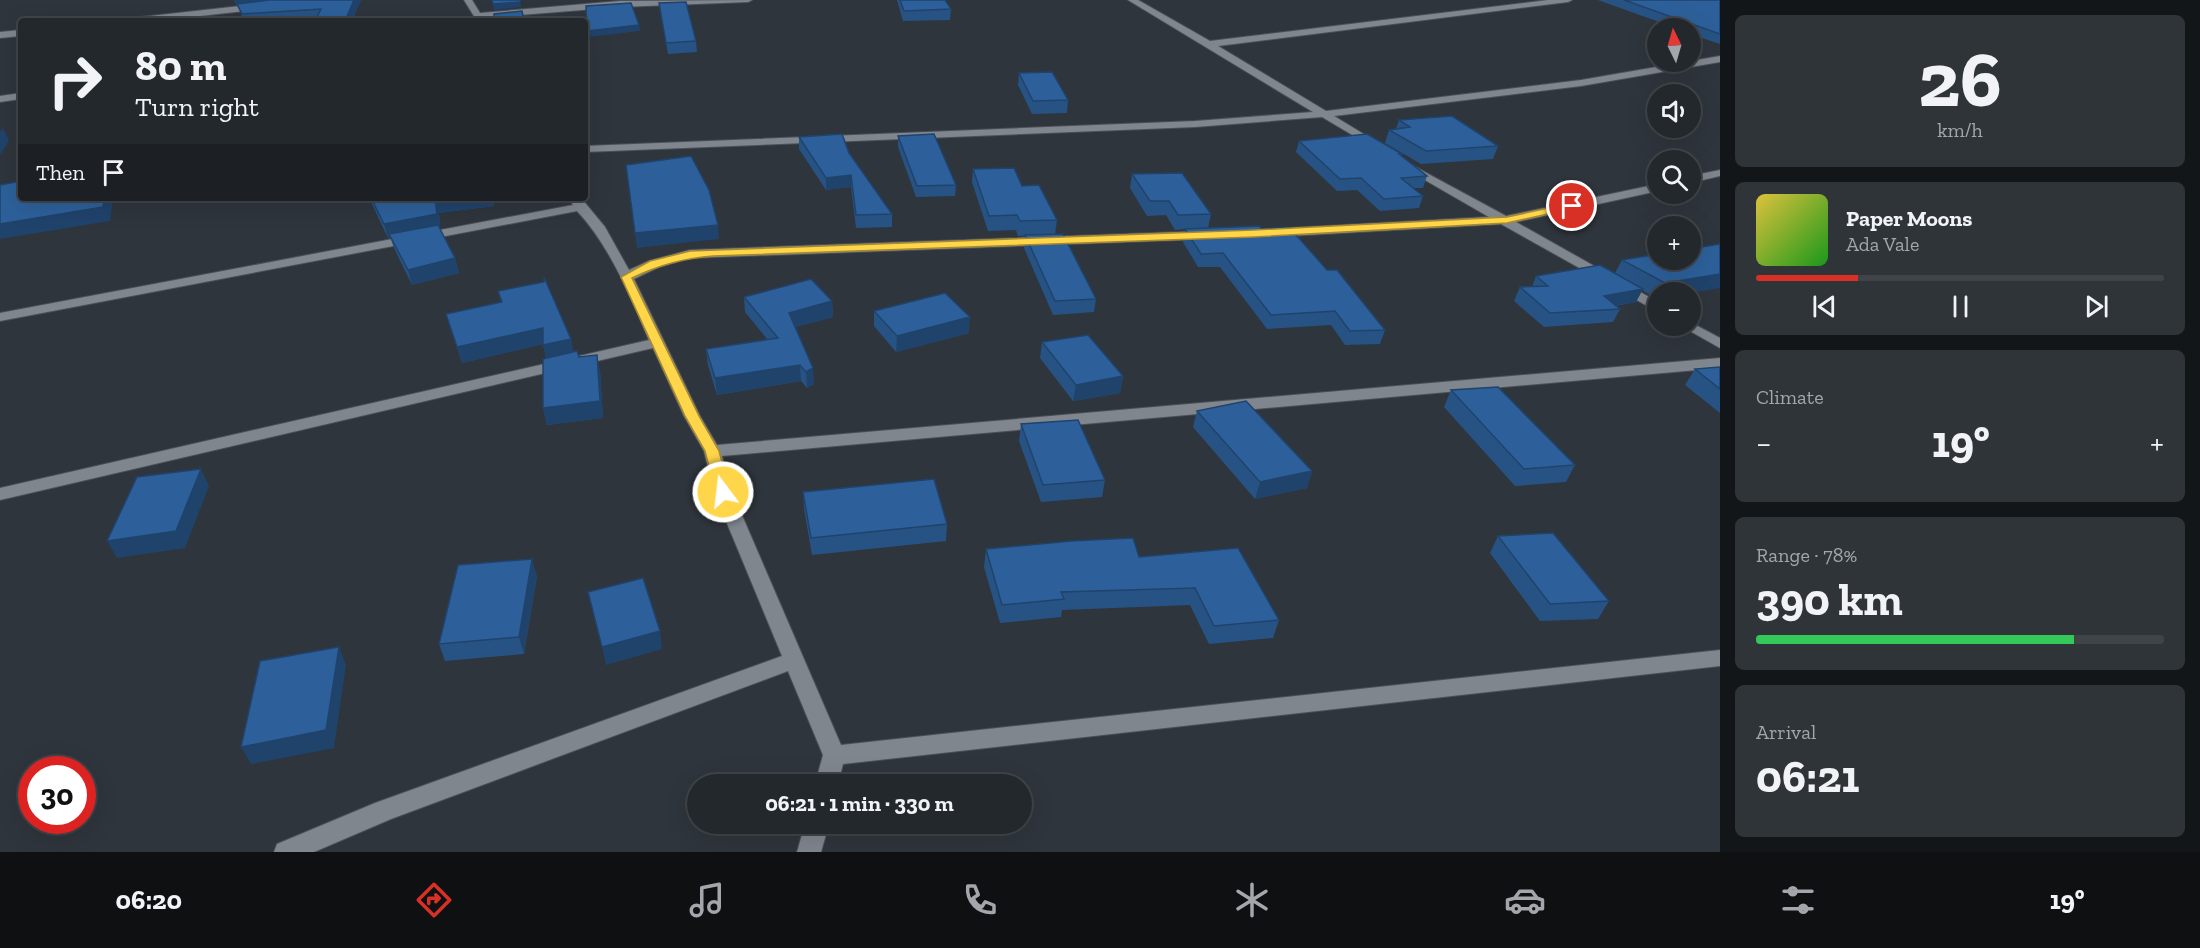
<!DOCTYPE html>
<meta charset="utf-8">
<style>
body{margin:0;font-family:"Zilla Slab",serif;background:#2f3439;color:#f1f3f6;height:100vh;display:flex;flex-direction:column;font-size:22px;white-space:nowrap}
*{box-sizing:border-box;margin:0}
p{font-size:20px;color:#a3a6aa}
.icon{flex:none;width:33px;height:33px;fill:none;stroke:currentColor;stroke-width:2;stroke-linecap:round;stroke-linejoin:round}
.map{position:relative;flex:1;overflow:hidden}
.panel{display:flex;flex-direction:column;gap:15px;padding:15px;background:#131619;width:480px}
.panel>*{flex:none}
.top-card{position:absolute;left:18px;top:18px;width:570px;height:183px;border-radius:6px;box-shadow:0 6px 24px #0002,0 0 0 2px #404449;background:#23282d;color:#f1f3f6;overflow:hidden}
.needle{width:39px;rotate:355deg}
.fabs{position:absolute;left:1647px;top:18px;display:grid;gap:12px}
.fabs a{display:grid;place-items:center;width:54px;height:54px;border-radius:50%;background:#23282d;box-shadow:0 6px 24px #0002,0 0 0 2px #404449;font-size:30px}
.speed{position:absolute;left:18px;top:756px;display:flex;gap:12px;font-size:30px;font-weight:700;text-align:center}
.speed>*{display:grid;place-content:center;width:78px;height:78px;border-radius:50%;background:#23282d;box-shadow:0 6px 24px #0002,0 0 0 2px #404449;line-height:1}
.speed .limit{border:9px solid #d22;background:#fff;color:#111}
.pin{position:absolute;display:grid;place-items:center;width:51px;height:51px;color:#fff;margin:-26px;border:3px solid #fff;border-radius:50%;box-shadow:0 2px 6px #0007}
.me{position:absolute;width:66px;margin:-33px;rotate:345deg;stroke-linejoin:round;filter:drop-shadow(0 0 4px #0008)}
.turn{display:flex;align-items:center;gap:21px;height:126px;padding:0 18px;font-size:27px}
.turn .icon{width:78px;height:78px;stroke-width:2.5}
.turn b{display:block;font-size:42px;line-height:51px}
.then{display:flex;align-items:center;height:57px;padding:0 18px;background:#0003;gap:12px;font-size:22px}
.big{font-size:45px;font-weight:800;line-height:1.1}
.panel .card{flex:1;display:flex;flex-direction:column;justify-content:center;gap:9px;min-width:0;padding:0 21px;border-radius:9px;background:#2f3439}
.panel .dial{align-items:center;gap:0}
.dial b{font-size:78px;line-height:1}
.song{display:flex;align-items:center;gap:18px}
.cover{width:72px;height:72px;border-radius:9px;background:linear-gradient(135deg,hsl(50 70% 55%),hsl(120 70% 35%))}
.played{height:6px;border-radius:3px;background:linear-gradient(90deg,#d93025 25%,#404449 25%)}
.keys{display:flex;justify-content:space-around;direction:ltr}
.heat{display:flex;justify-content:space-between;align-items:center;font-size:33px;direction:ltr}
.charge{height:9px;border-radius:4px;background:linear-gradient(90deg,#34c759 78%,#404449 0)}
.trip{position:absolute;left:687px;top:774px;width:345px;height:60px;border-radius:30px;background:#23282d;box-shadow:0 6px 24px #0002,0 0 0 2px #404449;font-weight:800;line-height:60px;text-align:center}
.dock{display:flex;height:96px;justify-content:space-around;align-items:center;background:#0e1012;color:#a3a6aa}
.dock .icon{width:42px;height:42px}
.dock .on{color:#d93025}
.dock b{font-size:27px;color:#f1f3f6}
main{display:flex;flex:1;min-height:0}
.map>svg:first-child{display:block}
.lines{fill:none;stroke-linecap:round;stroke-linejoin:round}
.minor-casing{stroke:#4c5056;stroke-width:2}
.minor{fill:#80868e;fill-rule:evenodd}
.wall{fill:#275384}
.shaded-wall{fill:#20436c}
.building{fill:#2d609a;stroke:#20436c;stroke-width:1.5}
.route{fill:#ffd54a;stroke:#a68a30;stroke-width:1.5}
</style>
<main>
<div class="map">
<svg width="1720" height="852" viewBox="0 0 1720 852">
<rect width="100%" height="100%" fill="#2f353c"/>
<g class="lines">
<g class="minor-casing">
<path id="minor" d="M 464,0 L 472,0 L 480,13 L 620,1 L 752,0 L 748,2 L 620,7 L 484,18 L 485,21 L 477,21 Z
M 1128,0 L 1138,0 L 1210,41 L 1548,0 L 1572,0 L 1568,2 L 1218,46 L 1326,111 L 1581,80 L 1720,56 L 1720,62 L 1581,86 L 1334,116 L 1380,144 L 1382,146 L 1376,149 L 1322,117 L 1195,127 L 585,152 L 585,146 L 1195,121 L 1313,112 Z
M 259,4 L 263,7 L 262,9 L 155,21 L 128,21 L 132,18 Z
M 21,30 L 21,36 L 0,38 L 0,32 Z
M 21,93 L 21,99 L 0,102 L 0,96 Z
M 1408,163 L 1506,216 L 1658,184 L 1658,191 L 1516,222 L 1658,302 L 1658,312 L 1501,224 L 1271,237 L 1265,233 L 1271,229 L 1489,217 L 1404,168 L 1402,166 Z
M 1720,170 L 1720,176 L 1690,183 L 1690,176 Z
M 569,198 L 581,198 L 605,227 L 629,270 L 649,261 L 690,250 L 1206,231 L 1212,235 L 1206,239 L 691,258 L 659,267 L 634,279 L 700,416 L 717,445 L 1720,358 L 1720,368 L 722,456 L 732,492 L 841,745 L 1720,650 L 1720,666 L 843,764 L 838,784 L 815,784 L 823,755 L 788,671 L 391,819 L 314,852 L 274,852 L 277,844 L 375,803 L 782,656 L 714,492 L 704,451 L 684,416 L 653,348 L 0,500 L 0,488 L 649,340 C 630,296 610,246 577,211 L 0,321 L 0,313 L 573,205 Z
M 1690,322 L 1720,338 L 1720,348 L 1681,326 L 1690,326 Z
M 805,824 L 829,824 L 821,852 L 797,852 Z"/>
</g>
<use href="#minor" class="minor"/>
</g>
<path class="wall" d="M 234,0 L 361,0 L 352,21 L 315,21 L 316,20 L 292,21 L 244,21 L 237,4 L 236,4 Z
M 897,0 L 945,0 L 951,9 L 950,20 L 903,21 Z
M 1598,0 L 1720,0 L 1720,44 L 1690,34 L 1690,28 L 1676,28 Z
M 659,3 L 696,41 L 697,52 L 668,54 Z
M 1019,73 L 1068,100 L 1067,113 L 1032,114 L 1018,85 Z
M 1399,120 L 1498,146 L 1493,159 L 1421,164 L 1385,143 L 1389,130 L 1396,129 Z
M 898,136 L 956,185 L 955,196 L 916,197 L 898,147 Z
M 799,137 L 849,153 L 892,214 L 892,227 L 856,228 L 851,187 L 826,190 L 799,149 Z
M 1299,141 L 1402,154 L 1402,156 L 1427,176 L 1423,188 L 1413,188 L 1423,196 L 1419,208 L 1380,211 L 1357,190 L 1337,191 L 1296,152 Z
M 973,169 L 1022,186 L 1057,220 L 1055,234 L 1018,236 L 1016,230 L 988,231 L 972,182 Z
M 1132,174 L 1211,214 L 1208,228 L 1262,229 L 1327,270 L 1385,330 L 1380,344 L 1345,345 L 1331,325 L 1267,329 L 1220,267 L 1198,267 L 1183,242 L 1185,229 L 1175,230 L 1166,215 L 1147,216 L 1130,188 Z
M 369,198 L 493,198 L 494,206 L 439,213 L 440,228 L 439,228 L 455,258 L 459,273 L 412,285 L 394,248 L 390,237 L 388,238 Z
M 1025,235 L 1096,299 L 1094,312 L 1053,315 L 1024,248 Z
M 1622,260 L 1690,293 L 1658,292 L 1658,298 L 1657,299 L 1642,290 L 1636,302 L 1616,306 L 1620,309 L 1613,322 L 1544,327 L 1514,301 L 1520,287 L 1532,287 L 1536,276 L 1615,273 Z
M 498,291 L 579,357 L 600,371 L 603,418 L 547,425 L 543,408 L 546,358 L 543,344 L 462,363 L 446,314 L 501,302 Z
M 744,297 L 832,301 L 833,317 L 795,327 L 814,384 L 807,388 L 801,381 L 717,395 L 708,365 L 706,349 L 767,339 L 745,312 Z
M 874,311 L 969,333 L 896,352 L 874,326 Z
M 1042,342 L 1123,376 L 1120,393 L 1073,401 L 1040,358 Z
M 1720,367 L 1720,413 L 1685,385 L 1695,369 Z
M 1451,390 L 1575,465 L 1566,482 L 1515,486 L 1444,407 Z
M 1197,411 L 1312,471 L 1307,488 L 1255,499 L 1193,427 Z
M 1021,424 L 1105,480 L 1102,497 L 1041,502 L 1019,441 Z
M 803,492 L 947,524 L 946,541 L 812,555 L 804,509 Z
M 1498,536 L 1609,601 L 1598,619 L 1540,621 L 1490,553 Z
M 986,549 L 1139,557 L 1279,620 L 1273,638 L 1209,644 L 1190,605 L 1062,610 L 1061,617 L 1000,623 L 984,567 Z
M 537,576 L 524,654 L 445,661 L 439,644 Z"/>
<path class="shaded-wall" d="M 234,0 L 276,0 L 236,4 Z
M 354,0 L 361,0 L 352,21 L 345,21 Z
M 520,2 L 521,7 L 494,10 L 493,4 Z
M 639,25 L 640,31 L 588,37 L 587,31 Z
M 3,128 L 9,141 L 0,155 L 0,132 Z
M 851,175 L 851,187 L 826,190 L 826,178 Z
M 104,198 L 113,198 L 110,221 L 0,239 L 0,224 Z
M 443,198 L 493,198 L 494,206 L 439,213 L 440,228 L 391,237 L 389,234 L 390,237 L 388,238 L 384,224 L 435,199 Z
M 718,225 L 719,239 L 637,248 L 635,233 Z
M 455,258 L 459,273 L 412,285 L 408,270 Z
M 1720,274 L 1720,288 L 1690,293 L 1660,292 L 1665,283 Z
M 1643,289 L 1636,302 L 1597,309 L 1604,296 Z
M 832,301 L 833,317 L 790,329 L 789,313 Z
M 970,317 L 969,333 L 896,352 L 897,336 Z
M 543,328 L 547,343 L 462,363 L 457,347 Z
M 571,339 L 574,355 L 547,361 L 543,345 Z
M 597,355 L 600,371 L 603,418 L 547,425 L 543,408 Z
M 800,365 L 801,381 L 717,395 L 715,378 Z
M 813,368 L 814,384 L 807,388 L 806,372 Z
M 1123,376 L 1120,393 L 1073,401 L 1076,385 Z
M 201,469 L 209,486 L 185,548 L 117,558 L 107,541 Z
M 1312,471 L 1307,488 L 1255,499 L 1260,482 Z
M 532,559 L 537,576 L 524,654 L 519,637 Z
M 660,631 L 662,649 L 606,665 L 602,647 Z
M 339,647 L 346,665 L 334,748 L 251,764 L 241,747 Z"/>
<path class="building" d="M 270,0 L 354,0 L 345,21 L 315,21 L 321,9 L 242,14 L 237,4 Z
M 492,0 L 520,0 L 520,2 L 493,4 Z
M 900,0 L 945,0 L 951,9 L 904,11 Z
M 1624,0 L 1720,0 L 1720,34 Z
M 686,2 L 696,41 L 666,43 L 659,3 Z
M 631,3 L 639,25 L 587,31 L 586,6 Z
M 522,11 L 524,21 L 494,21 L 494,14 Z
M 1052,72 L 1068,100 L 1033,101 L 1019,73 Z
M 1452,116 L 1498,146 L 1426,151 L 1389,130 L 1410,127 L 1399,120 Z
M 842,134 L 849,153 L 892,214 L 856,215 L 851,175 L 826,178 L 799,137 Z
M 934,134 L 956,185 L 917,186 L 898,136 Z
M 1367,134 L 1402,154 L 1399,154 L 1427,176 L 1401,178 L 1423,196 L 1384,199 L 1361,178 L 1340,179 L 1299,141 Z
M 691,156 L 709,190 L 718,225 L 635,233 L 626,165 Z
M 1014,168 L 1022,186 L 1039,185 L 1057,220 L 1020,221 L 1017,215 L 989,216 L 973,169 Z
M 1182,173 L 1211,214 L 1178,215 L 1169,201 L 1150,201 L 1132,174 Z
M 21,181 L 21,198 L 104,198 L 103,207 L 0,224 L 0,185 Z
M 371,198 L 443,198 L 435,199 L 437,214 L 384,224 Z
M 438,225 L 455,258 L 408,270 L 389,234 Z
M 1259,226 L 1262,229 L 1289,227 L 1327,270 L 1337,270 L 1385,330 L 1350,331 L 1335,311 L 1271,315 L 1223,253 L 1201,254 L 1185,229 Z
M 1063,234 L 1096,299 L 1055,301 L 1025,235 Z
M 1720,244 L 1720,274 L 1665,283 L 1622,260 L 1658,254 L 1658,260 L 1690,260 L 1690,249 Z
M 1600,265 L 1643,289 L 1604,296 L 1620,309 L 1550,313 L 1520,287 L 1548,286 L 1536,276 Z
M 544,277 L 571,339 L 543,345 L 543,328 L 457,347 L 446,314 L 502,302 L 498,291 L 544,282 Z
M 811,279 L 832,301 L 789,313 L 813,368 L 806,372 L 800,365 L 715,378 L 706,349 L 778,338 L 744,297 Z
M 945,293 L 970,317 L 897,336 L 874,311 Z
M 1088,335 L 1123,376 L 1076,385 L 1042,342 Z
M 577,351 L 579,357 L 597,355 L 600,401 L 543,408 L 543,359 Z
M 1720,367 L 1720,389 L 1695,369 Z
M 1498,387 L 1575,465 L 1524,469 L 1451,390 Z
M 1246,401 L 1312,471 L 1260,482 L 1197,411 Z
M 1078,420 L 1105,480 L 1043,485 L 1021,424 Z
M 201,469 L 176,531 L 107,541 L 137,477 Z
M 934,479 L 947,524 L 811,538 L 803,492 Z
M 1553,533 L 1609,601 L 1550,604 L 1498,536 Z
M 1133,538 L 1139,557 L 1238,548 L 1279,620 L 1214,626 L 1195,588 L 1061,592 L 1064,599 L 1002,605 L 986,549 L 1072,541 Z
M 532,559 L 519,637 L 439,644 L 458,565 Z
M 643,578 L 660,631 L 602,647 L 588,592 Z
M 339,647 L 326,730 L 241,747 L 260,661 Z"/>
<path class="route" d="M 1572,203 L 1577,206 L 1575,208 L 1507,223 L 1254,237 L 713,256 C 683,258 659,265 632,278 L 699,416 L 719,451 L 730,492 L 723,497 L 716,492 L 705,451 L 685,416 L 621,277 L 650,261 L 690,251 L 1254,230 L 1507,217 Z"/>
</svg>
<div class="fabs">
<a><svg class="needle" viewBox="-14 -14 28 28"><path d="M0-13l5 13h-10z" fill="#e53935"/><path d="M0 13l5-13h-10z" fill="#a3a6aa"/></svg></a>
<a><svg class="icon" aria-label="sound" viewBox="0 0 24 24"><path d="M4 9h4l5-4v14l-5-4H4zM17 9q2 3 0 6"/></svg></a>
<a><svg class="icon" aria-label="search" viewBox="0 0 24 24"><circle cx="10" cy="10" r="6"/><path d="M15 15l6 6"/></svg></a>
<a>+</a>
<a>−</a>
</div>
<div class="speed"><div class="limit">30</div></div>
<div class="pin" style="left:1572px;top:206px;background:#d93025"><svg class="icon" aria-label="arrive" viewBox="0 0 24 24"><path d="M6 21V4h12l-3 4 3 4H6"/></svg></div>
<svg class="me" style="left:723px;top:492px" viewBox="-20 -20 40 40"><circle r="17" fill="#ffd54a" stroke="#fff" stroke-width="3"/><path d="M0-11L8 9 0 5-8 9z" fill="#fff"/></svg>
<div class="trip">06:21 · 1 min · 330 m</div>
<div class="top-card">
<div class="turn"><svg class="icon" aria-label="right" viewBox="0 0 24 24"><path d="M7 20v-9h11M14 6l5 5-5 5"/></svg><div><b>80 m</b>Turn right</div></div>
<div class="then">Then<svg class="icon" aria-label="arrive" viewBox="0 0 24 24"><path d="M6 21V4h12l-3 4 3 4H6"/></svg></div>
</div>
</div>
<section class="panel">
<div class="card dial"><b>26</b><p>km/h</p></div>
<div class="card">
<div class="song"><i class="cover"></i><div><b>Paper Moons</b><p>Ada Vale</p></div></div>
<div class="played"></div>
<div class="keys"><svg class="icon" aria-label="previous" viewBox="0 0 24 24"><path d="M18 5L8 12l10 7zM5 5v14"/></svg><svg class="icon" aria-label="pause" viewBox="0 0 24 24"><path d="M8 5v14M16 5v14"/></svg><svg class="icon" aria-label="next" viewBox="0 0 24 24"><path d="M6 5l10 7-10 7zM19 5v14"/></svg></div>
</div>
<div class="card"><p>Climate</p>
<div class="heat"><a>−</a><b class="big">19°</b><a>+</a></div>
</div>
<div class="card"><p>Range · 78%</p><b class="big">390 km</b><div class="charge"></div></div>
<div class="card"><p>Arrival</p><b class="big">06:21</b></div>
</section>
</main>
<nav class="dock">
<b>06:20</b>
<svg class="icon on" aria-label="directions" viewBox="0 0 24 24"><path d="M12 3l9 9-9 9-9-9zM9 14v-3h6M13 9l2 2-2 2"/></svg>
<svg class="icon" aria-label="music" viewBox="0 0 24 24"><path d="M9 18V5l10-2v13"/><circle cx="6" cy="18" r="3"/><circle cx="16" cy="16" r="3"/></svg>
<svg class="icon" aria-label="phone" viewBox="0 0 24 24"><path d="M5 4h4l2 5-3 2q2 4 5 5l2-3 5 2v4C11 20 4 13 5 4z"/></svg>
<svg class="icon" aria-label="climate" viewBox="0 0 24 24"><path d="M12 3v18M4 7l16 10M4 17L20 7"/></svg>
<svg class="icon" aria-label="car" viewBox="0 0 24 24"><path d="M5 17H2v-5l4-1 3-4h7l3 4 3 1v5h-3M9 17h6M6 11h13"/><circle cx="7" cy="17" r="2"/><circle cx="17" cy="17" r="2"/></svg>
<svg class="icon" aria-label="filters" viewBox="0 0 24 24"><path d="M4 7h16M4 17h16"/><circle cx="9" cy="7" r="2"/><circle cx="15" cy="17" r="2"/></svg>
<b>19°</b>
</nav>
